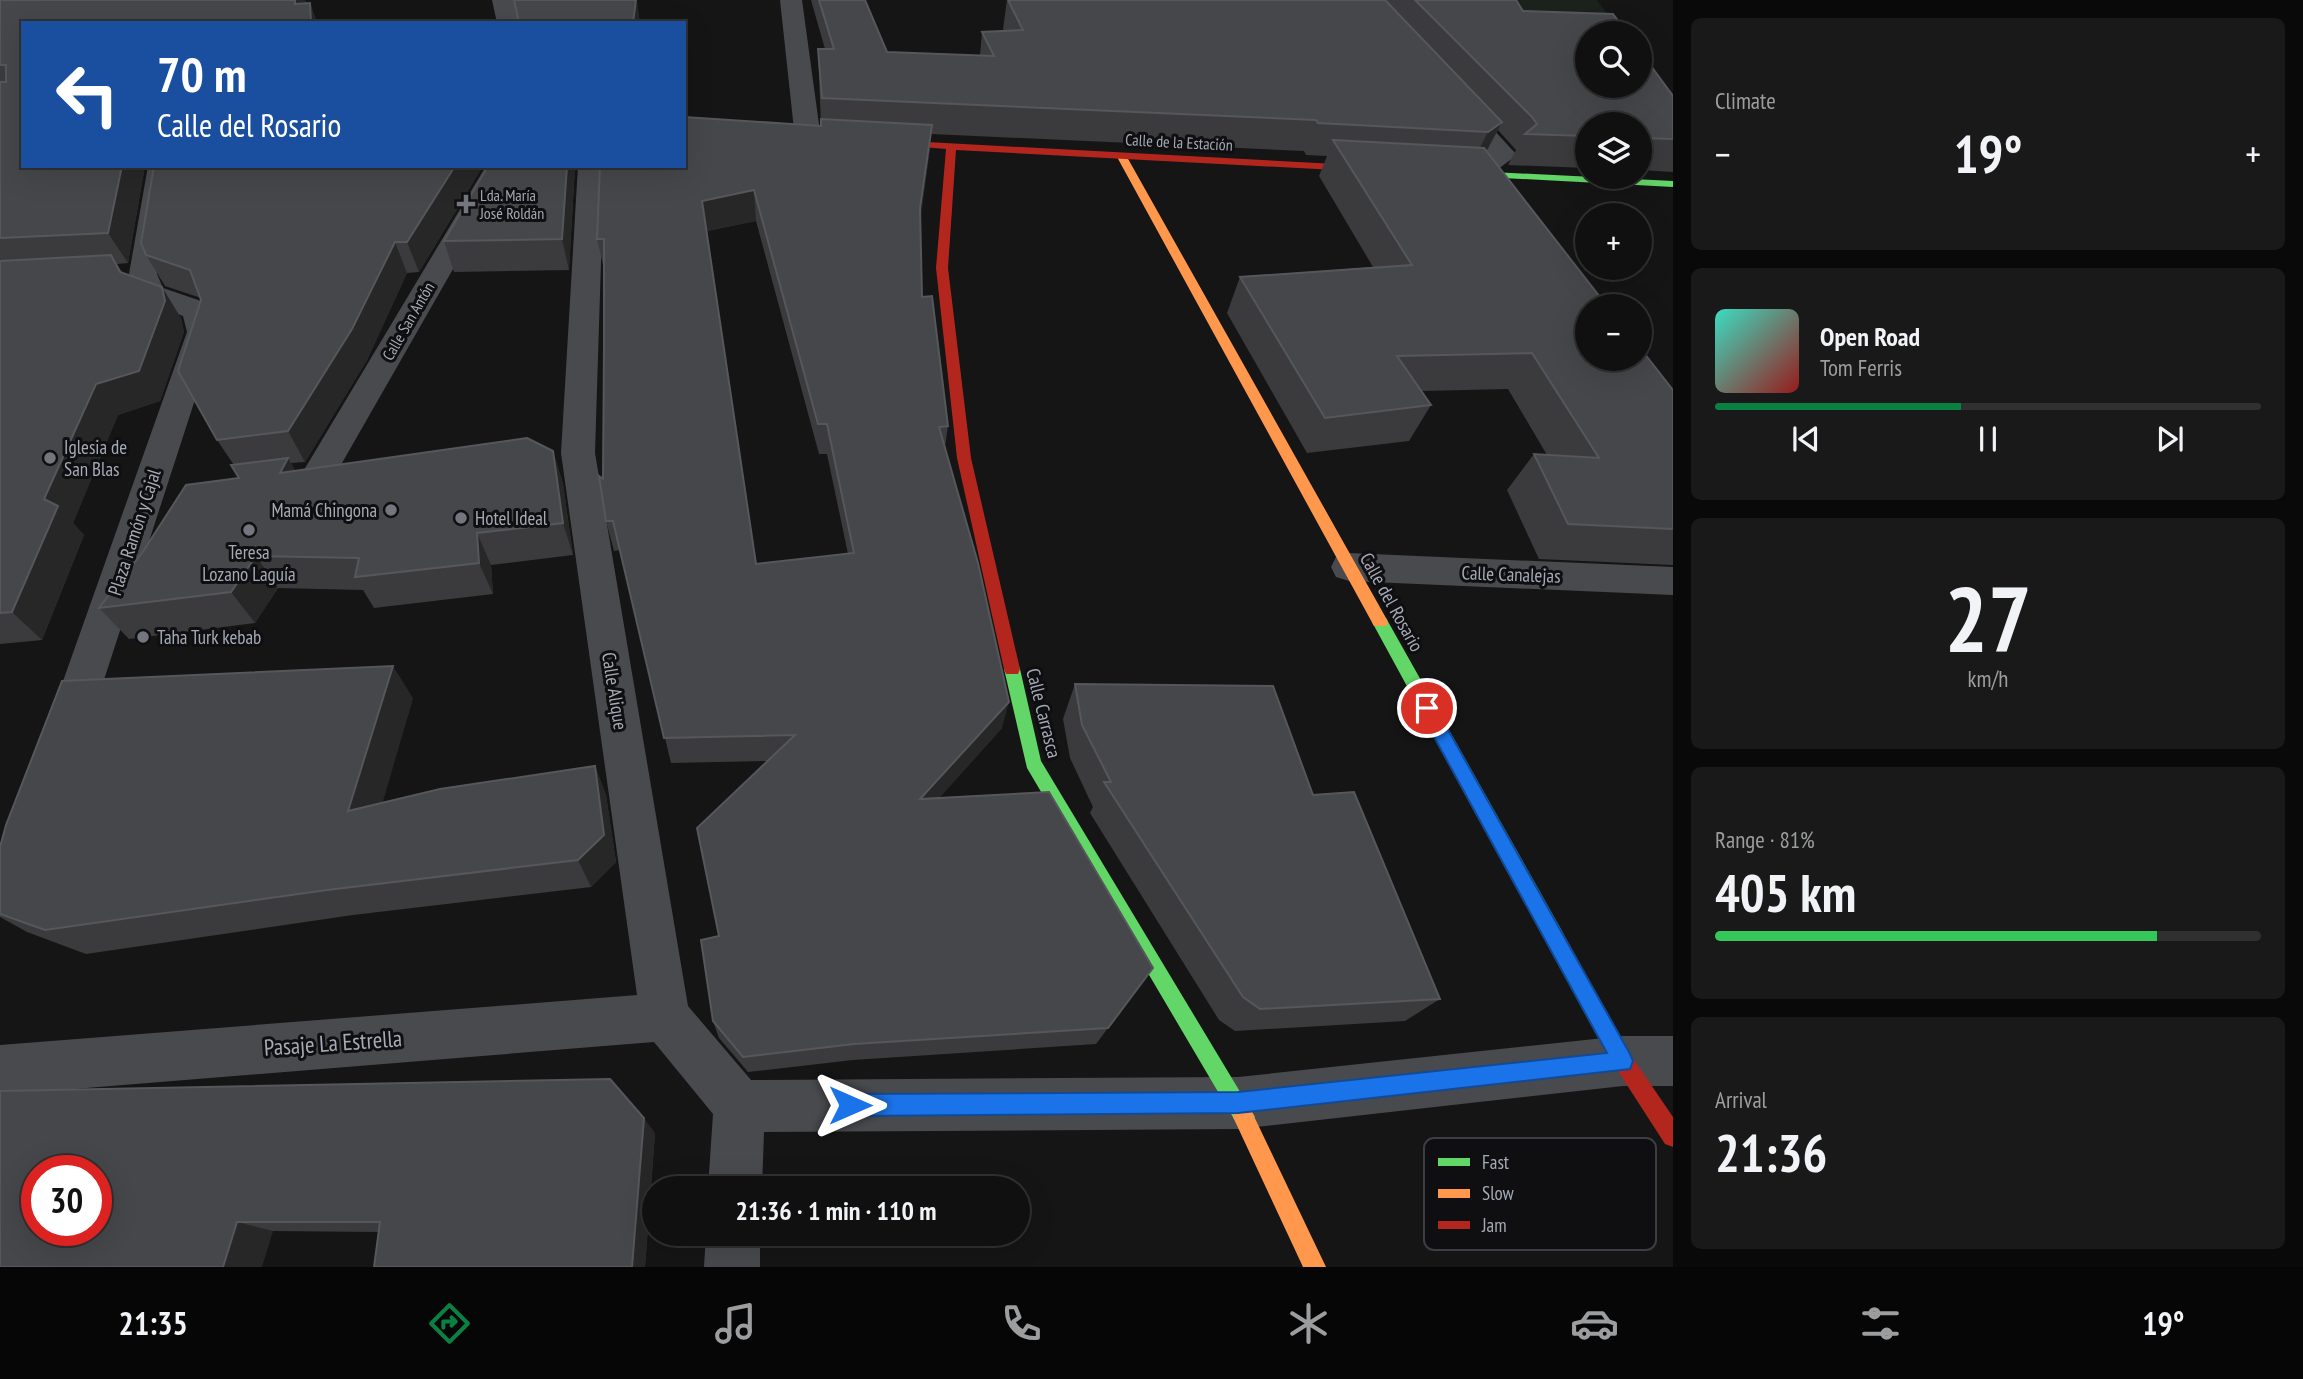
<!DOCTYPE html>
<meta charset="utf-8">
<style>
body{margin:0;font-family:"PT Sans Narrow",sans-serif;background:#191919;color:#f1f3f6;height:100vh;display:flex;flex-direction:column;font-size:26px;white-space:nowrap}
*{box-sizing:border-box;margin:0}
p{font-size:23px;color:#9c9d9f}
.icon{flex:none;width:38px;height:38px;fill:none;stroke:currentColor;stroke-width:2;stroke-linecap:round;stroke-linejoin:round}
.map{position:relative;flex:1;overflow:hidden}
.sheet{display:flex;flex-direction:column;gap:18px;padding:18px;background:#090909;width:630px}
.sheet>*{flex:none}
.hud{position:absolute;left:21px;top:21px;width:665px;height:147px;border-radius:0px;box-shadow:0 7px 28px #0002,0 0 0 2px #303030;background:#1a4fa0;color:#fff;overflow:hidden}
.controls{position:absolute;left:1575px;top:21px;display:grid;gap:14px}
.controls a{display:grid;place-items:center;width:77px;height:77px;border-radius:50%;background:#101010;box-shadow:0 7px 28px #0002,0 0 0 2px #303030;font-size:35px}
.speed{position:absolute;left:21px;top:1155px;display:flex;gap:14px;font-size:35px;font-weight:700;text-align:center}
.speed>*{display:grid;place-content:center;width:91px;height:91px;border-radius:50%;background:#101010;box-shadow:0 7px 28px #0002,0 0 0 2px #303030;line-height:1}
.speed .limit{border:10px solid #d22;background:#fff;color:#111}
.pin{position:absolute;display:grid;place-items:center;width:60px;height:60px;color:#fff;margin:-30px;border:4px solid #fff;border-radius:50%;box-shadow:0 2px 7px #0007}
.me{position:absolute;width:77px;margin:-38px;rotate:90deg;stroke-linejoin:round;filter:drop-shadow(0 0 5px #0008)}
.turn{display:flex;align-items:center;gap:24px;height:147px;padding:0 21px;font-size:32px}
.turn .icon{width:91px;height:91px;stroke-width:2.5}
.turn b{display:block;font-size:49px;line-height:60px}
.big{font-size:52px;font-weight:700;line-height:1.1}
.sheet .tile{flex:1;display:flex;flex-direction:column;justify-content:center;gap:10px;min-width:0;padding:0 24px;border-radius:10px;background:#191919}
.sheet .dial{align-items:center;gap:0}
.dial b{font-size:91px;line-height:1}
.song{display:flex;align-items:center;gap:21px}
.cover{width:84px;height:84px;border-radius:10px;background:linear-gradient(135deg,hsl(170 70% 55%),hsl(0 70% 35%))}
.played{height:7px;border-radius:4px;background:linear-gradient(90deg,#0b8043 45%,#303030 45%)}
.keys{display:flex;justify-content:space-around;direction:ltr}
.heat{display:flex;justify-content:space-between;align-items:center;font-size:38px;direction:ltr}
.charge{height:10px;border-radius:5px;background:linear-gradient(90deg,#34c759 81%,#303030 0)}
.trip{position:absolute;left:642px;top:1176px;width:388px;height:70px;border-radius:35px;background:#101010;box-shadow:0 7px 28px #0002,0 0 0 2px #303030;font-weight:700;line-height:70px;text-align:center}
.tab-bar{display:flex;height:112px;justify-content:space-around;align-items:center;background:#060606;color:#9c9d9f}
.tab-bar .icon{width:49px;height:49px}
.tab-bar .active{color:#0b8043}
.tab-bar b{font-size:32px;color:#f1f3f6}
main{display:flex;flex:1;min-height:0}
.map>svg:first-child{display:block}
.green{fill:#1b221c}
.lines{fill:none;stroke-linecap:round;stroke-linejoin:round}
.street{fill:#494a4e;fill-rule:evenodd}
.fast{fill:#63d668;fill-rule:evenodd}
.slow{fill:#ff974d;fill-rule:evenodd}
.jam{fill:#b3261e;fill-rule:evenodd}
.wall{fill:#3b3b3d;fill-rule:evenodd}
.shaded-wall{fill:#272728}
.building{fill:#46474a;stroke:#55575b;stroke-width:2;fill-rule:evenodd}
.route{fill:#1a73e8;stroke:#114b97;stroke-width:2}
.poi-dot{fill:#73767e;stroke:#0f0f11;stroke-width:2.5}
.labels{text-anchor:middle;stroke-width:6;stroke-linejoin:round;paint-order:stroke}
.far-street-label{font-size:16px;fill:#a5aab6;stroke:#0f0f11}
.far-poi-label{font-size:16px;fill:#a5aab6;stroke:#0f0f11;text-anchor:start}
.poi-label{font-size:19px;fill:#a5aab6;stroke:#0f0f11;text-anchor:start}
.street-label{font-size:19px;fill:#a5aab6;stroke:#0f0f11}
.near-street-label{font-size:23px;fill:#a5aab6;stroke:#0f0f11}
.key{fill:#0f0f11;stroke:#3c3e43;stroke-width:2}
.key-label{font-size:19px;fill:#a5aab6}
</style>
<main>
<div class="map">
<svg width="1673" height="1267" viewBox="0 0 1673 1267">
<rect width="100%" height="100%" fill="#151515"/>
<path class="green" d="M 1507,0 L 1597,0 L 1614,23 L 1518,18 Z"/>
<g class="lines">
<path class="street" d="M 492,0 L 514,0 L 519,23 L 497,23 Z
M 780,0 L 802,0 L 821,139 L 817,144 L 799,144 L 795,139 Z
M 1457,98 L 1466,100 L 1517,155 L 1490,175 L 1507,196 L 1503,202 L 1485,202 L 1462,174 L 1489,154 L 1445,105 L 1448,100 Z
M 148,166 L 174,166 L 157,274 L 163,288 L 207,303 L 217,332 L 88,729 L 82,742 L 67,747 L 52,742 L 46,729 L 187,332 L 183,316 L 141,300 L 129,274 Z
M 486,166 L 512,166 L 330,484 L 318,487 L 306,484 L 301,475 Z
M 578,166 L 604,166 L 595,453 L 688,1006 L 751,1080 L 1238,1077 L 1623,1036 L 1673,1036 L 1673,1086 L 1623,1086 L 1238,1129 L 764,1132 L 762,1188 L 708,1188 L 713,1114 L 654,1042 L 0,1095 L 0,1045 L 637,995 L 561,453 Z
M 1349,553 L 1673,567 L 1673,595 L 1349,581 L 1336,577 L 1331,567 L 1336,557 Z
M 706,1234 L 760,1234 L 760,1267 L 704,1267 Z"/>
<path class="fast" d="M 1451,170 L 1673,181 L 1673,187 L 1447,175 L 1447,171 Z
M 1380,616 L 1386,618 L 1562,931 L 1565,938 L 1562,945 L 1555,947 L 1548,945 L 1372,622 L 1374,618 Z
M 1012,662 L 1018,664 L 1020,669 L 1041,761 L 1251,1110 L 1255,1117 L 1251,1124 L 1244,1128 L 1237,1124 L 1027,768 L 1004,669 L 1006,664 Z"/>
<path class="slow" d="M 1122,154 L 1127,157 L 1386,618 L 1388,622 L 1386,626 L 1374,626 L 1117,157 Z
M 1244,1106 L 1251,1110 L 1326,1267 L 1303,1267 L 1233,1117 L 1237,1110 Z"/>
<path class="jam" d="M 927,142 L 1374,166 L 1379,169 L 1374,172 L 956,150 L 948,268 L 971,458 L 1020,669 L 1018,674 L 1006,674 L 1004,669 L 957,458 L 936,268 L 946,149 L 923,147 L 922,145 Z
M 1555,929 L 1562,931 L 1630,1054 L 1673,1117 L 1673,1147 L 1665,1144 L 1616,1068 L 1548,945 L 1545,938 L 1548,931 Z"/>
</g>
<path class="wall" d="M 0,0 L 305,0 L 306,3 L 310,3 L 317,23 L 23,23 L 23,166 L 145,166 L 128,263 L 117,264 L 122,272 L 181,318 L 184,332 L 160,401 L 118,415 L 73,523 L 84,535 L 42,640 L 0,644 Z
M 811,0 L 865,0 L 887,52 L 980,56 L 982,32 L 1005,31 L 1003,29 L 1007,0 L 1516,0 L 1523,11 L 1667,88 L 1673,96 L 1673,172 L 1640,170 L 1640,124 L 1587,124 L 1587,168 L 1508,165 L 1516,150 L 1498,130 L 1486,151 L 1673,390 L 1673,565 L 1539,559 L 1507,490 L 1534,454 L 1547,455 L 1508,389 L 1421,391 L 1431,405 L 1409,441 L 1307,453 L 1227,313 L 1240,277 L 1373,267 L 1319,176 L 1327,156 L 1306,155 L 1304,151 L 931,134 L 929,155 L 920,221 L 922,297 L 948,426 L 945,447 L 1002,728 L 939,798 L 1153,968 L 1096,1044 L 853,1060 L 748,1072 L 719,1038 L 713,1021 L 719,936 L 768,761 L 671,763 L 620,550 L 614,551 L 606,521 L 603,479 L 604,269 L 597,239 L 821,126 L 818,49 L 825,49 ZM 756,221 L 819,454 L 827,454 L 848,554 L 756,564 L 707,231 Z
M 154,166 L 483,166 L 419,272 L 407,273 L 367,360 L 305,462 L 291,463 L 295,471 L 553,451 L 563,484 L 573,555 L 491,565 L 493,594 L 374,608 L 363,590 L 278,588 L 255,623 L 129,639 L 99,608 L 239,478 L 234,465 L 217,440 L 201,298 L 165,286 L 146,255 Z
M 488,166 L 575,166 L 569,270 L 454,272 L 444,241 Z
M 1075,684 L 1313,795 L 1440,999 L 1405,1021 L 1235,1031 L 1219,1020 L 1090,813 L 1093,807 L 1070,758 L 1063,719 Z
M 413,698 L 382,803 L 595,766 L 606,795 L 616,862 L 591,887 L 353,915 L 86,954 L 27,932 L 0,917 L 0,847 Z
M 655,1133 L 645,1267 L 374,1267 L 378,1232 L 273,1231 L 0,1267 Z"/>
<path class="shaded-wall" d="M 295,0 L 305,0 L 306,23 L 295,4 Z
M 637,0 L 640,23 L 633,23 Z
M 310,3 L 317,23 L 311,23 Z
M 1502,122 L 1485,154 L 1472,163 L 1488,132 Z
M 932,125 L 929,155 L 918,239 L 920,208 Z
M 122,166 L 145,166 L 128,263 L 108,233 Z
M 455,166 L 483,166 L 419,272 L 407,242 Z
M 567,166 L 575,166 L 569,270 L 562,239 Z
M 754,190 L 756,221 L 706,231 L 702,201 Z
M 395,242 L 407,273 L 367,360 L 305,462 L 288,431 Z
M 162,287 L 181,318 L 184,332 L 160,401 L 118,415 L 73,523 L 84,535 L 42,640 L 12,612 L 44,499 L 96,384 Z
M 553,451 L 563,484 L 573,555 L 563,523 Z
M 288,458 L 307,491 L 280,473 Z
M 477,533 L 491,565 L 493,594 L 479,563 Z
M 256,556 L 278,588 L 255,623 L 231,592 Z
M 393,666 L 413,698 L 372,839 L 348,811 Z
M 1009,702 L 1002,728 L 917,823 L 920,799 Z
M 595,766 L 606,795 L 616,862 L 591,887 L 578,860 Z
M 644,1118 L 655,1133 L 645,1267 L 632,1267 Z
M 237,1222 L 273,1231 L 262,1267 L 223,1267 Z"/>
<path class="building" d="M 0,0 L 295,0 L 295,4 L 310,3 L 311,23 L 23,23 L 23,166 L 122,166 L 108,233 L 0,238 L 0,82 L 6,82 L 6,65 L 0,65 Z
M 514,0 L 636,0 L 633,23 L 519,23 Z
M 819,0 L 865,0 L 887,52 L 994,56 L 982,32 L 1023,30 L 1008,0 L 1385,0 L 1502,122 L 1488,132 L 1318,123 L 1316,120 L 822,98 L 818,49 L 834,49 Z
M 1415,0 L 1516,0 L 1523,11 L 1613,14 L 1627,33 L 1587,33 L 1587,86 L 1640,86 L 1640,51 L 1673,96 L 1673,139 L 1640,138 L 1640,124 L 1587,124 L 1587,136 L 1525,134 L 1537,124 L 1532,117 Z
M 684,117 L 821,126 L 821,119 L 932,125 L 920,208 L 922,297 L 932,296 L 948,426 L 939,427 L 978,563 L 1009,702 L 920,799 L 1049,792 L 1153,968 L 1108,1028 L 854,1044 L 743,1057 L 713,1021 L 701,940 L 719,936 L 697,828 L 795,735 L 664,738 L 613,521 L 606,521 L 599,476 L 603,479 L 604,346 L 604,239 L 597,239 L 600,166 L 684,166 ZM 754,190 L 818,424 L 827,424 L 854,553 L 756,564 L 702,201 Z
M 1333,140 L 1484,148 L 1607,306 L 1587,306 L 1587,359 L 1640,359 L 1640,348 L 1673,390 L 1673,529 L 1568,524 L 1534,454 L 1599,458 L 1532,353 L 1397,356 L 1431,405 L 1325,418 L 1240,277 L 1412,265 Z
M 154,166 L 455,166 L 407,242 L 395,242 L 352,329 L 288,431 L 217,440 L 178,371 L 201,300 L 190,270 L 146,255 L 141,243 Z
M 488,166 L 567,166 L 562,239 L 444,241 Z
M 111,255 L 120,272 L 162,287 L 165,301 L 139,371 L 96,384 L 44,499 L 58,506 L 12,612 L 0,613 L 0,261 Z
M 527,438 L 553,451 L 563,523 L 477,533 L 479,563 L 355,577 L 359,558 L 256,556 L 231,592 L 99,608 L 142,553 L 186,485 L 239,478 L 231,465 L 288,458 L 280,473 Z
M 393,666 L 348,811 L 440,789 L 595,766 L 604,835 L 578,860 L 327,890 L 45,930 L 0,914 L 0,847 L 6,825 L 62,681 Z
M 1075,684 L 1273,686 L 1313,795 L 1354,792 L 1440,999 L 1260,1009 L 1243,997 L 1104,782 L 1111,782 L 1082,725 Z
M 610,1079 L 644,1118 L 632,1267 L 374,1267 L 380,1222 L 237,1222 L 223,1267 L 0,1267 L 0,1091 ZM 37,1171 L 96,1171 L 96,1230 L 37,1230 Z"/>
<path class="route" d="M 1427,701 L 1433,703 L 1630,1054 L 1633,1061 L 1630,1069 L 1238,1113 L 850,1116 L 842,1112 L 839,1105 L 842,1097 L 850,1094 L 1238,1092 L 1607,1053 L 1421,713 L 1419,708 L 1421,703 Z"/>
<g class="poi-dot">
<path d="M462.5 193.5h7v7h7v7h-7v7h-7v-7h-7v-7h7z"/>
<circle cx="50" cy="458" r="7"/>
<circle cx="391" cy="510" r="7"/>
<circle cx="461" cy="518" r="7"/>
<circle cx="249" cy="530" r="7"/>
<circle cx="143" cy="637" r="7"/>
</g>
<g class="labels">
<g class="far-street-label">
<text transform="translate(1179 142) rotate(3)" y="6">Calle de la Estación</text>
<text transform="translate(408 321) rotate(-60)" y="6">Calle San Antón</text>
</g>
<g class="far-poi-label">
<text x="480" y="201">Lda. María<tspan x="480" dy="18">José Roldán</tspan></text>
</g>
<g class="poi-label">
<text x="64" y="454">Iglesia de<tspan x="64" dy="22">San Blas</tspan></text>
<text x="377" y="517" text-anchor="end">Mamá Chingona</text>
<text x="475" y="525">Hotel Ideal</text>
<text x="249" y="559" text-anchor="middle">Teresa<tspan x="249" dy="22">Lozano Laguía</tspan></text>
<text x="157" y="644">Taha Turk kebab</text>
</g>
<g class="street-label">
<text transform="translate(134 532) rotate(-72)" y="7">Plaza Ramón y Cajal</text>
<text transform="translate(1511 574) rotate(2)" y="7">Calle Canalejas</text>
<text transform="translate(1392 602) rotate(61)" y="7">Calle del Rosario</text>
<text transform="translate(615 691) rotate(81)" y="7">Calle Alique</text>
<text transform="translate(1044 713) rotate(76)" y="7">Calle Carrasca</text>
</g>
<g class="near-street-label">
<text transform="translate(333 1043) rotate(-4)" y="8">Pasaje La Estrella</text>
</g>
</g>
<rect x="1424" y="1138" width="232" height="112" rx="10" class="key"/>
<rect x="1438" y="1158" width="32" height="8" fill="#63d668"/>
<rect x="1438" y="1189" width="32" height="9" fill="#ff974d"/>
<rect x="1438" y="1221" width="32" height="8" fill="#b3261e"/>
<g class="key-label">
<text x="1482" y="1169">Fast</text>
<text x="1482" y="1200">Slow</text>
<text x="1482" y="1232">Jam</text>
</g>
</svg>
<div class="controls">
<a><svg class="icon" aria-label="search" viewBox="0 0 24 24"><circle cx="10" cy="10" r="6"/><path d="M15 15l6 6"/></svg></a>
<a><svg class="icon" aria-label="layers" viewBox="0 0 24 24"><path d="M12 4l9 5-9 5-9-5zM3 14l9 5 9-5"/></svg></a>
<a>+</a>
<a>−</a>
</div>
<div class="speed"><div class="limit">30</div></div>
<div class="pin" style="left:1427px;top:708px;background:#d93025"><svg class="icon" aria-label="arrive" viewBox="0 0 24 24"><path d="M6 21V4h12l-3 4 3 4H6"/></svg></div>
<svg class="me" style="left:850px;top:1105px" viewBox="-20 -20 40 40"><path d="M0-17L14 15 0 8-14 15z" fill="#1a73e8" stroke="#fff" stroke-width="4"/></svg>
<div class="trip">21:36 · 1 min · 110 m</div>
<div class="hud">
<div class="turn"><svg class="icon" aria-label="left" viewBox="0 0 24 24"><path d="M17 20v-9H6M10 6l-5 5 5 5"/></svg><div><b>70 m</b>Calle del Rosario</div></div>
</div>
</div>
<section class="sheet">
<div class="tile"><p>Climate</p>
<div class="heat"><a>−</a><b class="big">19°</b><a>+</a></div>
</div>
<div class="tile">
<div class="song"><i class="cover"></i><div><b>Open Road</b><p>Tom Ferris</p></div></div>
<div class="played"></div>
<div class="keys"><svg class="icon" aria-label="previous" viewBox="0 0 24 24"><path d="M18 5L8 12l10 7zM5 5v14"/></svg><svg class="icon" aria-label="pause" viewBox="0 0 24 24"><path d="M8 5v14M16 5v14"/></svg><svg class="icon" aria-label="next" viewBox="0 0 24 24"><path d="M6 5l10 7-10 7zM19 5v14"/></svg></div>
</div>
<div class="tile dial"><b>27</b><p>km/h</p></div>
<div class="tile"><p>Range · 81%</p><b class="big">405 km</b><div class="charge"></div></div>
<div class="tile"><p>Arrival</p><b class="big">21:36</b></div>
</section>
</main>
<nav class="tab-bar">
<b>21:35</b>
<svg class="icon active" aria-label="directions" viewBox="0 0 24 24"><path d="M12 3l9 9-9 9-9-9zM9 14v-3h6M13 9l2 2-2 2"/></svg>
<svg class="icon" aria-label="music" viewBox="0 0 24 24"><path d="M9 18V5l10-2v13"/><circle cx="6" cy="18" r="3"/><circle cx="16" cy="16" r="3"/></svg>
<svg class="icon" aria-label="phone" viewBox="0 0 24 24"><path d="M5 4h4l2 5-3 2q2 4 5 5l2-3 5 2v4C11 20 4 13 5 4z"/></svg>
<svg class="icon" aria-label="climate" viewBox="0 0 24 24"><path d="M12 3v18M4 7l16 10M4 17L20 7"/></svg>
<svg class="icon" aria-label="car" viewBox="0 0 24 24"><path d="M5 17H2v-5l4-1 3-4h7l3 4 3 1v5h-3M9 17h6M6 11h13"/><circle cx="7" cy="17" r="2"/><circle cx="17" cy="17" r="2"/></svg>
<svg class="icon" aria-label="filters" viewBox="0 0 24 24"><path d="M4 7h16M4 17h16"/><circle cx="9" cy="7" r="2"/><circle cx="15" cy="17" r="2"/></svg>
<b>19°</b>
</nav>
